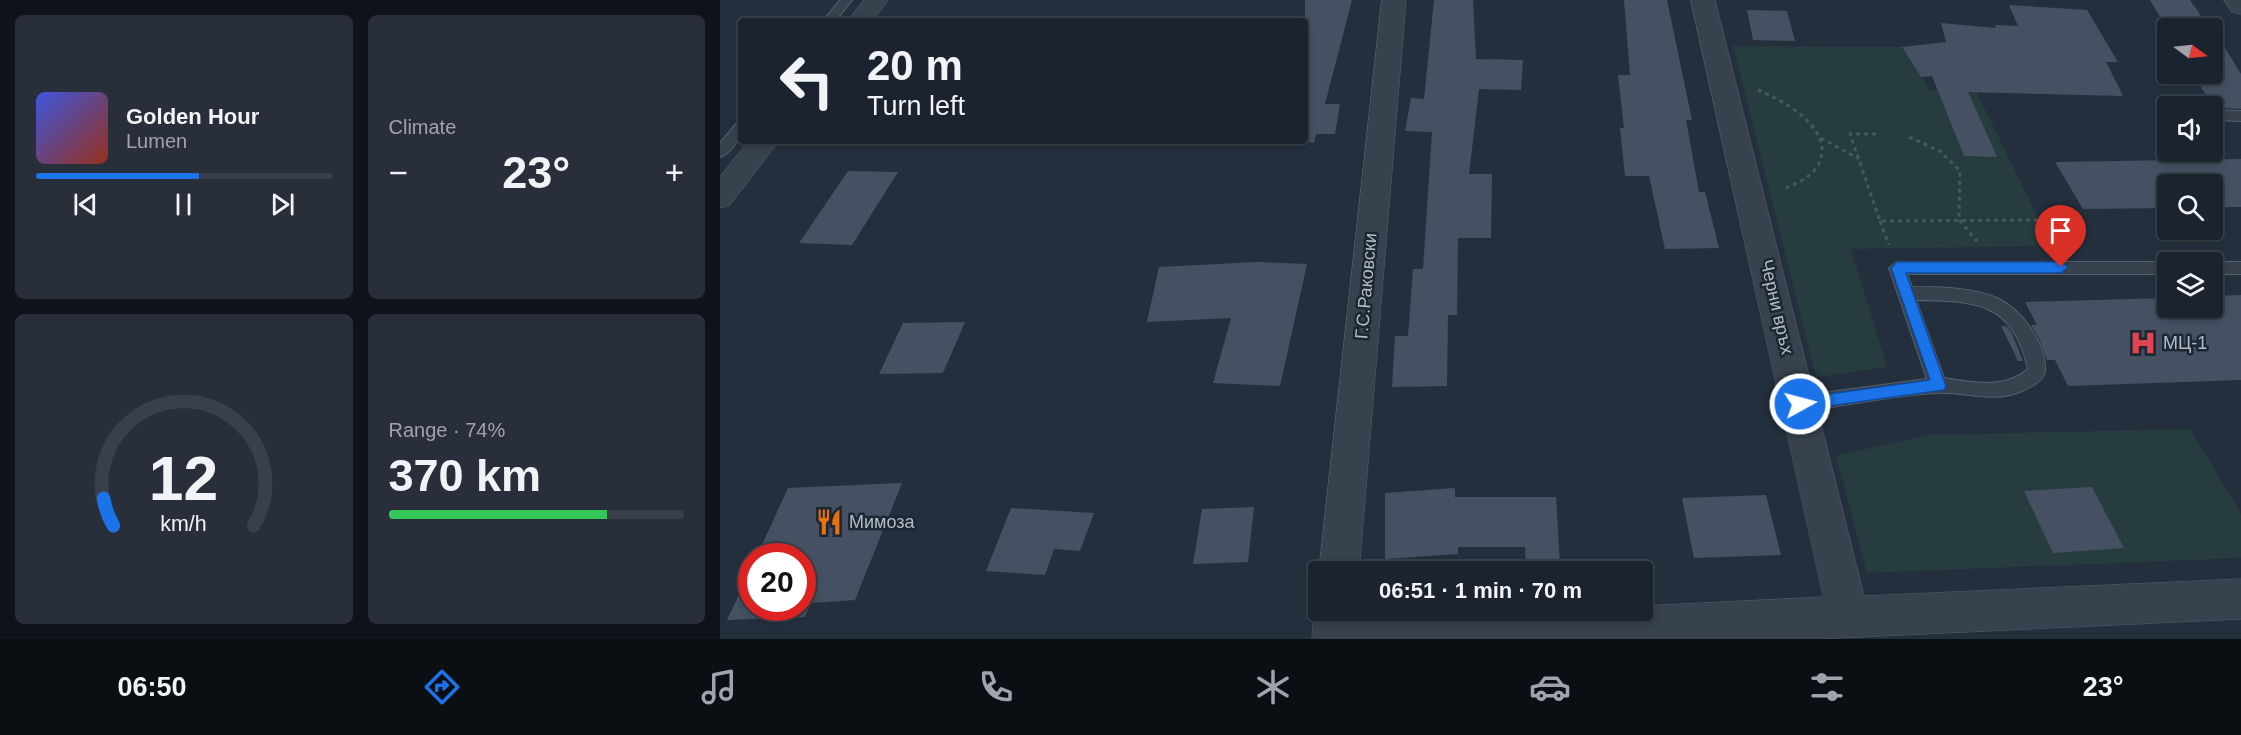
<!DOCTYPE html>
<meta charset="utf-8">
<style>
body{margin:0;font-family:Helvetica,sans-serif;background:#282f3a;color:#f1f3f6;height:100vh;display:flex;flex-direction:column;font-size:22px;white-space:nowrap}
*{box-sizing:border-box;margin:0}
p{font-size:20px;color:#a0a4aa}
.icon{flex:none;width:33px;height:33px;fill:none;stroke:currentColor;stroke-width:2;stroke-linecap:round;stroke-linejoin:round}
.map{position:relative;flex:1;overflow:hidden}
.details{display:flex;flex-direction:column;gap:15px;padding:15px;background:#0f1319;width:720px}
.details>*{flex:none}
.top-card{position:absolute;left:18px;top:18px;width:570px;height:126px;border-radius:6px;box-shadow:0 3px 9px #0003,0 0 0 2px #39404a;background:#1b232e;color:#f1f3f6;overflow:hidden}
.needle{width:39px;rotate:105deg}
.controls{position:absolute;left:1437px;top:18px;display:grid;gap:12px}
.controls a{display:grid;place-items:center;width:66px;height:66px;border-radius:6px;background:#1b232e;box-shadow:0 3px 9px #0003,0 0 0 2px #39404a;font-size:30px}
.speed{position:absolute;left:18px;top:543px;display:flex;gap:12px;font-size:30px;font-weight:700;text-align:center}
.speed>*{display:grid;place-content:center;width:78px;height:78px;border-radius:50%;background:#1b232e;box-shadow:0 3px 9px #0003,0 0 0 2px #39404a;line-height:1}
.speed .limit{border:9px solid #d22;background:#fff;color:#111}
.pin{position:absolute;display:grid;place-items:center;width:51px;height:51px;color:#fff;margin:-62px -26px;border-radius:50% 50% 50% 0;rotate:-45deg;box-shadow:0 0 6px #0007}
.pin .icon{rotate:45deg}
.me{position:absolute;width:66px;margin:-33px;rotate:83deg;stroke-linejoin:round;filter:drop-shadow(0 0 4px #0008)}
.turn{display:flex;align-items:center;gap:21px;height:126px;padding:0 30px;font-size:27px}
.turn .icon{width:78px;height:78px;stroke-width:2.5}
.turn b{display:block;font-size:42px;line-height:51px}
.big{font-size:45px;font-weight:600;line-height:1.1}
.details .tile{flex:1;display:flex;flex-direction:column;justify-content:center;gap:9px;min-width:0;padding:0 21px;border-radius:9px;background:#282f3a}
.details .dial{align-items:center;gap:0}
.dial svg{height:156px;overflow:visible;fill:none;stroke:#39404a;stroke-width:7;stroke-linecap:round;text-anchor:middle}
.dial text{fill:#f1f3f6;stroke:none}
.song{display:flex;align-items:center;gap:18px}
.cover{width:72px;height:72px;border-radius:9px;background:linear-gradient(135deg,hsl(230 70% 55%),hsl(10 70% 35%))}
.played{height:6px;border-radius:3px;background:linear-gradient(90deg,#1a73e8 55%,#39404a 55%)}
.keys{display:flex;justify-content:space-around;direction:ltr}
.heat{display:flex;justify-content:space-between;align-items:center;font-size:33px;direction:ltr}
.charge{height:9px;border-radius:4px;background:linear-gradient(90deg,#34c759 74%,#39404a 0)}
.details .tiles{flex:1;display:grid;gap:15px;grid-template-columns:repeat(2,1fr)}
.trip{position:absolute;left:588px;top:561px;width:345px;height:60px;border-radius:6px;background:#1b232e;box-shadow:0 3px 9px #0003,0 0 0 2px #39404a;font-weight:600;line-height:60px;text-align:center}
.menu{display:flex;height:96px;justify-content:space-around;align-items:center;background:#0b0e12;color:#a0a4aa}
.menu .icon{width:42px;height:42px}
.menu .current{color:#1a73e8}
.menu b{font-size:27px;color:#f1f3f6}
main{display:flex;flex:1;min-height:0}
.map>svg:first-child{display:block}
.green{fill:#263c3f}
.building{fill:#455162}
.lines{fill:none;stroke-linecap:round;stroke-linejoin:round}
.service-casing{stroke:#565f6c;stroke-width:2}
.minor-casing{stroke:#565f6c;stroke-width:1}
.tertiary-casing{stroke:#565f6c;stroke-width:1}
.path{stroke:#44595c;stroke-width:3;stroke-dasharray:4 4;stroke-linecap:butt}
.service{fill:#38414e;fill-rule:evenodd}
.minor{fill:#38414e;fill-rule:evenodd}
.tertiary{fill:#38414e;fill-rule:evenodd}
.route{fill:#1a73e8;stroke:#114b97;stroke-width:1.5}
.labels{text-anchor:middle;stroke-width:5;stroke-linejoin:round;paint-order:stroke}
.street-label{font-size:18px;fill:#b4bcc9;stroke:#1d2633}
.poi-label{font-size:18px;fill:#b4bcc9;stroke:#1d2633;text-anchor:start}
</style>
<main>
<section class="details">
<div class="tiles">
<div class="tile">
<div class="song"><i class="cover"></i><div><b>Golden Hour</b><p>Lumen</p></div></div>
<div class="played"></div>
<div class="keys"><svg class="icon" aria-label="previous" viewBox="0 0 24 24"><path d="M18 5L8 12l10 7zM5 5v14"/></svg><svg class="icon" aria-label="pause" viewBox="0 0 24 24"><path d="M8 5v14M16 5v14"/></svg><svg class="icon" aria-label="next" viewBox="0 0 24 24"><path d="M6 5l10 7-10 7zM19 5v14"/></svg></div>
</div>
<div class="tile"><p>Climate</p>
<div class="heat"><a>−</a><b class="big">23°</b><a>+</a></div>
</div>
<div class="tile dial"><svg viewBox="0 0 100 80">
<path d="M14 69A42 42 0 1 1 86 69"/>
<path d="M14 69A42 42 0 0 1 9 55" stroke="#1a73e8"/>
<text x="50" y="56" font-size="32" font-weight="700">12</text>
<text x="50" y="72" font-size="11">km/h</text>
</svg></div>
<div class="tile"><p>Range · 74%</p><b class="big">370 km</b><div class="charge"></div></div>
</div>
</section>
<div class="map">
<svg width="1521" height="639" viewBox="0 0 1521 639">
<rect width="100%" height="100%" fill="#242f3e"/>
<path class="green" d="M 1013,46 L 1182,47 L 1210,91 L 1256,91 L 1332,246 L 1131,249 L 1167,367 L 1096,377 Z
M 1470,429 L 1521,514 L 1521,558 L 1147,573 L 1116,456 L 1207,435 Z"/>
<path class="building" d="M 585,0 L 632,0 L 605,104 L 620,104 L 615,134 L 596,134 L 594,143 L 585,141 Z
M 714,0 L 753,0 L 756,59 L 803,60 L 801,90 L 759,89 L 749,174 L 772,174 L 771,238 L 738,238 L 737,315 L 728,315 L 727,386 L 672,387 L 675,336 L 688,336 L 693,269 L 703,269 L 712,132 L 685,131 L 691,98 L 704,99 Z
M 904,0 L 947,0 L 972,120 L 966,120 L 979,192 L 985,192 L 999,248 L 945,249 L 929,176 L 905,176 L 900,128 L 904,128 L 898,75 L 910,75 Z
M 1430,0 L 1470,0 L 1484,20 L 1488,20 L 1521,74 L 1521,109 L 1493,107 L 1473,74 L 1492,74 L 1492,28 L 1448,30 Z
M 1289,5 L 1367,10 L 1398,62 L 1386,62 L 1403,96 L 1248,92 L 1277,157 L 1244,156 L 1212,76 L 1201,77 L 1182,47 L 1226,42 L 1221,23 L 1276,28 L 1275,25 L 1298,26 Z
M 1027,10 L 1067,11 L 1075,41 L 1033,40 Z
M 1521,159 L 1521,207 L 1492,207 L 1492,184 L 1448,184 L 1448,208 L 1363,209 L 1335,162 Z
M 128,171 L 178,172 L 132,245 L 79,243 Z
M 537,262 L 587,264 L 560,386 L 493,383 L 511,318 L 427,322 L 439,267 Z
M 1521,295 L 1521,380 L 1348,386 L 1335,360 L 1327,360 L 1319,338 L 1311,325 L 1317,325 L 1305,302 L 1448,298 L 1448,308 L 1492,308 L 1492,296 Z
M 245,322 L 223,373 L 159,374 L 183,323 Z
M 1281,326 L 1286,326 L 1291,331 L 1303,361 L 1298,361 Z
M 182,483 L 135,600 L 91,603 L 85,617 L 7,620 L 32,567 L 32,608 L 82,608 L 82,556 L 37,556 L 68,488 Z
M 1372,487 L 1404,548 L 1333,553 L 1304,491 Z
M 735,488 L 735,497 L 836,497 L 840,566 L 806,566 L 805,547 L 738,547 L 738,554 L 665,559 L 665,493 Z
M 1046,495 L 1061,555 L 974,558 L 962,498 Z
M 534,507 L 528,562 L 473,564 L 482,509 Z
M 291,508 L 374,513 L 360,551 L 334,549 L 325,575 L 266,571 Z"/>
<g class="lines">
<g class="service-casing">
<path id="service" d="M 120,0 L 132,0 L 115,21 L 103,21 Z
M 1448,108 L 1448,118 L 1442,116 L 1442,110 Z
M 1492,110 L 1521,111 L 1521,121 L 1492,120 Z
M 21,122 C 21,136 14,152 0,157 L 0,143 L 16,124 Z
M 1177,262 L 1450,262 L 1448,262 L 1448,274 L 1187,274 L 1192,287 C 1220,287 1251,287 1277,298 C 1301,309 1327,344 1325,371 C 1325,381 1309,388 1302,391 C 1272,404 1246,391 1216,393 C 1171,395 1125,406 1080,412 L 1074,409 L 1071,404 L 1074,399 L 1080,396 L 1207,379 L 1169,268 ZM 1196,300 C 1257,301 1293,302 1308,369 C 1285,389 1252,383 1224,378 Z
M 1490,262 L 1521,262 L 1521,274 L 1492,274 L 1492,262 Z"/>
</g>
<g class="minor-casing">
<path id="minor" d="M 662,0 L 686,0 L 639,572 L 599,572 Z
M 971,0 L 995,0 L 1144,596 L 1521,579 L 1521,619 L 1098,639 L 592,639 L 594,610 L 598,600 L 598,610 L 636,610 L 635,622 L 645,618 L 812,610 L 922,610 L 922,606 L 1103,597 Z"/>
</g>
<g class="tertiary-casing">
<path id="tertiary" d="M 144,0 L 168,0 L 153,21 L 128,21 Z
M 1504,0 L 1521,0 L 1521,14 L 1512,12 Z
M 29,141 L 59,141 L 10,205 L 0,208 L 0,177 Z"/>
</g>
<path class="path" d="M 1038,90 C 1063,100 1119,131 1097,167 C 1089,179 1074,184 1062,190
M 1156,134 L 1130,134 L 1160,221 L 1319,220
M 1189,137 L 1220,151 L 1240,171 L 1239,220 L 1257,241
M 1101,138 L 1139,159
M 1160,221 L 1169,245"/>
<use href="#service" class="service"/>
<use href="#minor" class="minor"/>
<use href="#tertiary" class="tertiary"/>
</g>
<path class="route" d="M 1177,262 L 1341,262 L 1348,267 L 1341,273 L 1186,273 L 1226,386 L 1224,390 L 1080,410 L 1075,408 L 1072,404 L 1080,398 L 1210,380 L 1171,268 Z"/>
<defs>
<g id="hospital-bare" transform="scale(2.07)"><path d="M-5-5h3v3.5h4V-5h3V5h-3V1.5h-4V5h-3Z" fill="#e0444e" stroke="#1d2633" stroke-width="2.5" paint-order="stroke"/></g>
<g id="restaurant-bare" transform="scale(2.07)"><path d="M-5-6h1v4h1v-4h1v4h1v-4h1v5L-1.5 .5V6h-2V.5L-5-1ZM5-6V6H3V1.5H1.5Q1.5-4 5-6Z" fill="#e8710a" stroke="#1d2633" stroke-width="2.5" paint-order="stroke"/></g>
</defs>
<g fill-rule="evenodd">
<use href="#hospital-bare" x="1423" y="343"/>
<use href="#restaurant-bare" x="109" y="522"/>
</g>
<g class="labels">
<g class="street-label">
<text transform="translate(646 286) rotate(-85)" y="6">Г.С.Раковски</text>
<text transform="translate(1057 307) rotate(77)" y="6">Черни връх</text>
</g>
<g class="poi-label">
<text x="1443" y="349">МЦ-1</text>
<text x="129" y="528">Мимоза</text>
</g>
</g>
</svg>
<div class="controls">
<a><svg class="needle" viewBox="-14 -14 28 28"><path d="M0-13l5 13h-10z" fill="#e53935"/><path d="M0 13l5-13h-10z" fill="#a0a4aa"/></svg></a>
<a><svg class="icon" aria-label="sound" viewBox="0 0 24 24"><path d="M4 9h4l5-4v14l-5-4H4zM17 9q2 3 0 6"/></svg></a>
<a><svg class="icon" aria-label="search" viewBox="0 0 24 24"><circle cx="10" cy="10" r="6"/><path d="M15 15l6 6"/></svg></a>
<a><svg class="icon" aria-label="layers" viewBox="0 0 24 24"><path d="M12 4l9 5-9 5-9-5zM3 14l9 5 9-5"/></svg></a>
</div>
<div class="speed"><div class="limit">20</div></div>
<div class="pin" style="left:1341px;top:267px;background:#d93025"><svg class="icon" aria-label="arrive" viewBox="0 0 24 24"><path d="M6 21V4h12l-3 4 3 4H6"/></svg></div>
<svg class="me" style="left:1080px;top:404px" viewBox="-20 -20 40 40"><circle r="17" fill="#1a73e8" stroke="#fff" stroke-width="3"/><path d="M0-11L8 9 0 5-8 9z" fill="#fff"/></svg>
<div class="trip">06:51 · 1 min · 70 m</div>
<div class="top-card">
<div class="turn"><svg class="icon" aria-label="left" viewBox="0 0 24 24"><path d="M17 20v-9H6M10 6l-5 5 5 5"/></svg><div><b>20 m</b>Turn left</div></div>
</div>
</div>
</main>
<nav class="menu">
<b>06:50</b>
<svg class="icon current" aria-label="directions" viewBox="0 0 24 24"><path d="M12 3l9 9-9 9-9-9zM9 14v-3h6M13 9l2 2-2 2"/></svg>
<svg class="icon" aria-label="music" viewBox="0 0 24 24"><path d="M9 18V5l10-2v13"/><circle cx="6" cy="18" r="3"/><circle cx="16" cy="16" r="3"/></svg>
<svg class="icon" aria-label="phone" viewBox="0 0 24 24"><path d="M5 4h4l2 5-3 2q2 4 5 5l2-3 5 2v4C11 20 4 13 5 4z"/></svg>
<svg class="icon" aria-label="climate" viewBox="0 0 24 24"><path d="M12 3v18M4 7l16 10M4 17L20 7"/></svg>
<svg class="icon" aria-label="car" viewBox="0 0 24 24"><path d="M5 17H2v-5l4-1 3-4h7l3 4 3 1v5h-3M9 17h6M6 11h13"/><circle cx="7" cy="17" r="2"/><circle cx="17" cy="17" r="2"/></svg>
<svg class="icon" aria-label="filters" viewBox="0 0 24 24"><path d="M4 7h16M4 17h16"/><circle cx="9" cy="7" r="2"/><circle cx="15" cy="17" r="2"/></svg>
<b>23°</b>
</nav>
